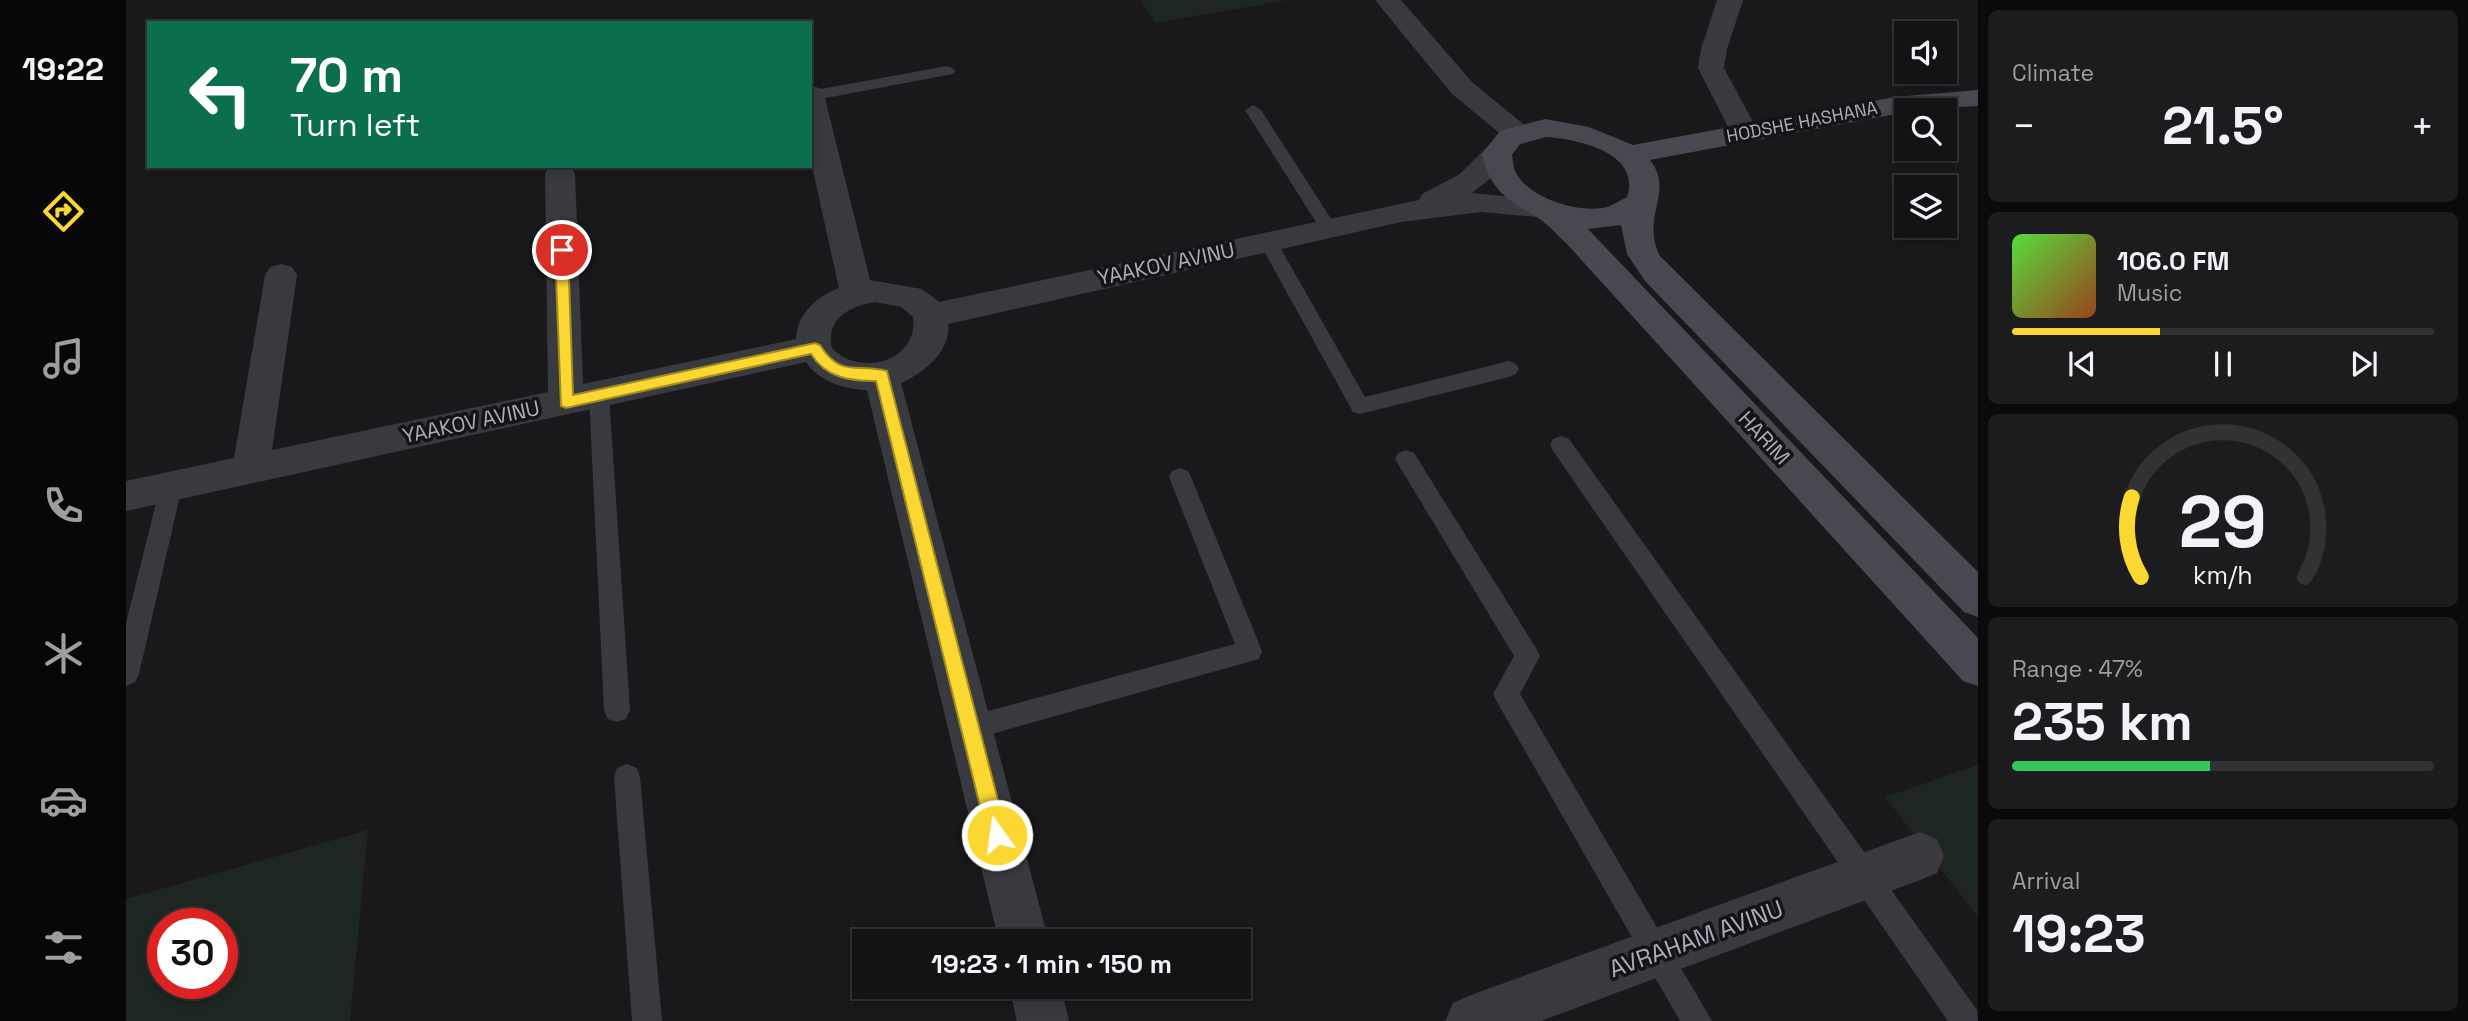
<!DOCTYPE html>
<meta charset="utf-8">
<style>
body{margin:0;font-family:"Space Grotesk",sans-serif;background:#1c1b1d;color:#f1f3f6;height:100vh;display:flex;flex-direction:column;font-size:26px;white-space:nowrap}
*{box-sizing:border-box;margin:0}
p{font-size:23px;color:#9d9ea0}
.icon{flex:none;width:38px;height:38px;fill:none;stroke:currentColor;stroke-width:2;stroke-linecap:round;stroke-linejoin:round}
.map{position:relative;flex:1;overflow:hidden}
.panel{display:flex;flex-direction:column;gap:10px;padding:10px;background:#0a0a0b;width:490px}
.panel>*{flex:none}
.guide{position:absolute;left:21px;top:21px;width:665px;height:147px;border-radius:0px;box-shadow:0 4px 10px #0003,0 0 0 2px #323234;background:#0b6e4f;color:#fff;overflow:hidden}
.tools{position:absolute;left:1768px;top:21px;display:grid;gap:14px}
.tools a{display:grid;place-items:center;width:63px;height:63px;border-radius:0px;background:#131214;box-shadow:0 4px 10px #0003,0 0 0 2px #323234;font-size:35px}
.speed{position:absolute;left:21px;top:908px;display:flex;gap:14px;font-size:35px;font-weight:700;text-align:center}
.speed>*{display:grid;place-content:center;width:91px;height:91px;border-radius:50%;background:#131214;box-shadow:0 4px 10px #0003,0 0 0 2px #323234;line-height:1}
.speed .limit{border:10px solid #d22;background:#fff;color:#111}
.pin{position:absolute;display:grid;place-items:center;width:60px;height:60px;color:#fff;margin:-30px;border:4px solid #fff;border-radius:50%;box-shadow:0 2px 7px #0007}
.me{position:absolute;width:77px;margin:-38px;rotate:346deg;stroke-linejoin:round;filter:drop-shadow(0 0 5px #0008)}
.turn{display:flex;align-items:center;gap:24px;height:147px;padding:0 28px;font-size:32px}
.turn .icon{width:91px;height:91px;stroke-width:2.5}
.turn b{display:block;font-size:49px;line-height:60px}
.big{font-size:52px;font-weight:800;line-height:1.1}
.panel .widget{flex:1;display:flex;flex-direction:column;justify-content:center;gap:10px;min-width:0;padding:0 24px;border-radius:10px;background:#1c1b1d}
.panel .dial{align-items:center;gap:0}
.dial svg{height:182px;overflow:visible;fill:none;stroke:#323234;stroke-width:7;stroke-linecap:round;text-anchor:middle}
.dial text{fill:#f1f3f6;stroke:none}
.song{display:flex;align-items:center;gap:21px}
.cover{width:84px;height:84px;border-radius:10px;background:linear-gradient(135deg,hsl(110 70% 55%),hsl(20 70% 35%))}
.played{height:7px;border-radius:4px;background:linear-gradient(90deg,#fad731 35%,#323234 35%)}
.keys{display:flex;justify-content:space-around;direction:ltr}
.heat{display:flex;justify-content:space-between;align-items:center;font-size:38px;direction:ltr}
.charge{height:10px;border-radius:5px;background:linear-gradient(90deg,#34c759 47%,#323234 0)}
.trip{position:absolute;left:726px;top:929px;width:399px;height:70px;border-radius:0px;background:#131214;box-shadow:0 4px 10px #0003,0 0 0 2px #323234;font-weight:800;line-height:70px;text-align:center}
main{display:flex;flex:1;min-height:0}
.tabs{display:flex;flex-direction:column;width:126px;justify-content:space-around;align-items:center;background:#080708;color:#9d9ea0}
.tabs .icon{width:49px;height:49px}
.tabs .active{color:#fad731}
.tabs b{font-size:32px;color:#f1f3f6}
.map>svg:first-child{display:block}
.green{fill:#1e2621;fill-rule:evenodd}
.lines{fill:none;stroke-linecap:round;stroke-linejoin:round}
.lane{fill:#393940;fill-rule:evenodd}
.street{fill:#393940;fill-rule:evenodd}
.secondary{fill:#474850;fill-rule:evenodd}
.route{fill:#fad731;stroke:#a28c20;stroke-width:2}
.labels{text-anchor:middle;stroke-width:7;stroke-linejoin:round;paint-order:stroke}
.far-street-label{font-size:18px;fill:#aaadbb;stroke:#141316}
.street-label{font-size:21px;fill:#aaadbb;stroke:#141316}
.near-street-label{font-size:24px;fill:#aaadbb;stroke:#141316}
</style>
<main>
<nav class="tabs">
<b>19:22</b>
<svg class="icon active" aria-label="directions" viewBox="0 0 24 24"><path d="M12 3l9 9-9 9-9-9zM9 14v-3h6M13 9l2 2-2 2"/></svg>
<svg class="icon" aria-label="music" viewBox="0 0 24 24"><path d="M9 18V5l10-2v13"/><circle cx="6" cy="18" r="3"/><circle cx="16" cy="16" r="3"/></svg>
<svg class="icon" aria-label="phone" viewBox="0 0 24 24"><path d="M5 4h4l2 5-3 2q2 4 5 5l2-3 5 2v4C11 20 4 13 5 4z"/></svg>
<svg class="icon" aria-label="climate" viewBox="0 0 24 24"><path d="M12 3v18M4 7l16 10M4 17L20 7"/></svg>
<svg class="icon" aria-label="car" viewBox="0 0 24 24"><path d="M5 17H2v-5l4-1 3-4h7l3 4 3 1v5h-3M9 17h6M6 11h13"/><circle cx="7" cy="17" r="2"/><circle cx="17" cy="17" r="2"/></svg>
<svg class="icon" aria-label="filters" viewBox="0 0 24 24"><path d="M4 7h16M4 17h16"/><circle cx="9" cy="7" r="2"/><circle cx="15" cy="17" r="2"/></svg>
</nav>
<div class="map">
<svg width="1852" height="1021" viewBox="0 0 1852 1021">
<rect width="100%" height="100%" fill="#19181b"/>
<path class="green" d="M 1014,0 L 1162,0 L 1029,23 Z
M 1852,765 L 1852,917 L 1759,797 Z
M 242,830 L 224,1021 L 0,1021 L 0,899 ZM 37,924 L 96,924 L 96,984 L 37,984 Z"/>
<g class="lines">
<path class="lane" d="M 821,66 L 827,68 L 829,71 L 827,74 L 684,101 L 684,91 Z
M 1127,105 L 1135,110 L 1209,225 L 1212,229 L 1209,233 L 1197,233 L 1119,110 Z
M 1142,236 L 1149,238 L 1151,242 L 1239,397 L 1383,361 L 1390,364 L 1393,369 L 1390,374 L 1383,377 L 1234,414 L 1227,412 L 1133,242 L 1135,238 Z
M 473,387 L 480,389 L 483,395 L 504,710 L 500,719 L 491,722 L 482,719 L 478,710 L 463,395 L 466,389 Z
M 1435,436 L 1443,439 L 1851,1010 L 1852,1021 L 1822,1021 L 1427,451 L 1424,445 L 1427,439 Z
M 1280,450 L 1288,453 L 1410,648 L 1414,656 L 1394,694 L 1586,1021 L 1554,1021 L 1371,702 L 1367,694 L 1388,656 L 1269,459 L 1272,453 Z
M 1054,468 L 1062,471 L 1065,477 L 1136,651 L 1133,659 L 844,740 L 835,737 L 831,728 L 835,719 L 844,716 L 1109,644 L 1043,477 L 1046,471 Z
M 45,478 L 53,481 L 56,487 L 13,674 L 9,682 L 0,686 L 0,623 L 34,487 L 37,481 Z
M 501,764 L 511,768 L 514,777 L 536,1021 L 506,1021 L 488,777 L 491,768 Z"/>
<path class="street" d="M 1249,0 L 1275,0 L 1346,82 L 1402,128 L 1406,134 L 1402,140 L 1392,143 L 1382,140 L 1326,94 Z
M 1591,0 L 1617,0 L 1601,49 L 1598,68 L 1633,133 L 1629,139 L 1619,142 L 1609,139 L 1605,133 L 1572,68 L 1575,49 Z
M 684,86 L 694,88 L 698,94 L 744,280 L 796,289 L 813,302 L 1293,200 L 1296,194 L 1334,174 L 1364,144 L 1374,141 L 1384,144 L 1389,150 L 1371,173 L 1346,193 L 1423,200 L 1427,207 L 1423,214 L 1412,217 L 1355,212 L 1275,222 L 822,324 C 826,351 796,374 775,383 L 923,942 L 873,942 L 741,390 C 720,390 692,381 680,362 L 0,511 L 0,481 L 108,458 L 139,275 L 144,267 L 155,264 L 166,267 L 171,275 L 146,450 L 422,392 L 419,173 L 424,166 L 444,166 L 449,173 L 457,384 L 670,339 C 671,314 691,296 713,288 L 684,157 ZM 749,302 L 775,307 L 787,317 C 793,361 734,378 706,348 C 699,319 724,306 749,302 Z
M 1794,832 L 1811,839 L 1818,856 L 1811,873 L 1794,880 L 1415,1021 L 1319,1021 L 1327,1003 L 1345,995 Z
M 883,987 L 935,987 L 943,1021 L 891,1021 Z"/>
<path class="secondary" d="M 1852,90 L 1852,106 L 1780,110 L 1780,112 L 1524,160 C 1549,191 1514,217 1534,256 L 1852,572 L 1852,617 L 1838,612 L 1519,281 L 1501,254 L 1495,225 L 1462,229 L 1852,638 L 1852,686 L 1837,681 L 1441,244 C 1432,236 1422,224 1412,218 C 1382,200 1364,191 1356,154 L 1374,131 L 1419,119 L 1463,127 L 1507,145 L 1769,97 ZM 1420,137 C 1452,139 1516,153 1501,197 C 1493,201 1484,207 1476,208 C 1449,212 1402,198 1389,171 C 1387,166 1387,159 1386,155 L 1394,144 Z"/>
</g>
<path class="route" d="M 436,245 L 442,250 L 447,395 L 689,343 L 694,345 C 715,378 730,363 761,371 L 881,835 L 878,842 L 871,844 L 864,842 L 861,835 L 750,381 C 724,381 700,378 685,354 L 440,408 L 435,406 L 429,250 Z"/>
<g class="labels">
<g class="far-street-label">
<text transform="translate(1676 122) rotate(-11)" y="6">HODSHE HASHANA</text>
</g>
<g class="street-label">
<text transform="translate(1040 264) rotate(-12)" y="7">YAAKOV AVINU</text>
<text transform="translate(345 422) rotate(-12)" y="7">YAAKOV AVINU</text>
<text transform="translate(1638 438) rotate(47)" y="7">HARIM</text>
</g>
<g class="near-street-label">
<text transform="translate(1570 939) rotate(-20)" y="8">AVRAHAM AVINU</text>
</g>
</g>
</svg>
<div class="tools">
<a><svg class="icon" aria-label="sound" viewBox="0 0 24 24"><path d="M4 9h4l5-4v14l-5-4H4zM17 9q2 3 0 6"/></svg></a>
<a><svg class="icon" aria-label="search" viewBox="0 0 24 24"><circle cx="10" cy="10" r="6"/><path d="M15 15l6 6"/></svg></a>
<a><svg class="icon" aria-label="layers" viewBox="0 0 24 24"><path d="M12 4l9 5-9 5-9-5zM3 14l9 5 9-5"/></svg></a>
</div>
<div class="speed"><div class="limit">30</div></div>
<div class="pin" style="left:436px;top:250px;background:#d93025"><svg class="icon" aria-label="arrive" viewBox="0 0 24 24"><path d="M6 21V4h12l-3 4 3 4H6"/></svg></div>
<svg class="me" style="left:871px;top:835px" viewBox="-20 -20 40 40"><circle r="17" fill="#fad731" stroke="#fff" stroke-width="3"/><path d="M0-11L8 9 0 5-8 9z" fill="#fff"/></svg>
<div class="trip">19:23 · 1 min · 150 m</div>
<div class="guide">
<div class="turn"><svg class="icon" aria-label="left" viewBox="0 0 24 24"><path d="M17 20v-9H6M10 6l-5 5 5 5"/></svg><div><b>70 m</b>Turn left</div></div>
</div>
</div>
<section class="panel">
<div class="widget"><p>Climate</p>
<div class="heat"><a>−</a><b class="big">21.5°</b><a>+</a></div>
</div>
<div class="widget">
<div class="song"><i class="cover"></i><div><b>106.0 FM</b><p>Music</p></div></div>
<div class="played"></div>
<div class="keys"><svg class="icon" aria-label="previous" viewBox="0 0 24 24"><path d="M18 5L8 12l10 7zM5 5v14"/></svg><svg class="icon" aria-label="pause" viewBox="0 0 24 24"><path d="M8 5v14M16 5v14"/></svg><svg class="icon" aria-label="next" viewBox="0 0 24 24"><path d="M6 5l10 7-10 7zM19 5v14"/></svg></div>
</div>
<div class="widget dial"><svg viewBox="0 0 100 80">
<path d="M14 69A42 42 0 1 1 86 69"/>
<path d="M14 69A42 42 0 0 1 10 34" stroke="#fad731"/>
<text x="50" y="56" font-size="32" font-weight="700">29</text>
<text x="50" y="72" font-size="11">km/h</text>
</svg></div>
<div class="widget"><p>Range · 47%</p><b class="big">235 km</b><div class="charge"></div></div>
<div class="widget"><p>Arrival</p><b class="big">19:23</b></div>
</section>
</main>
